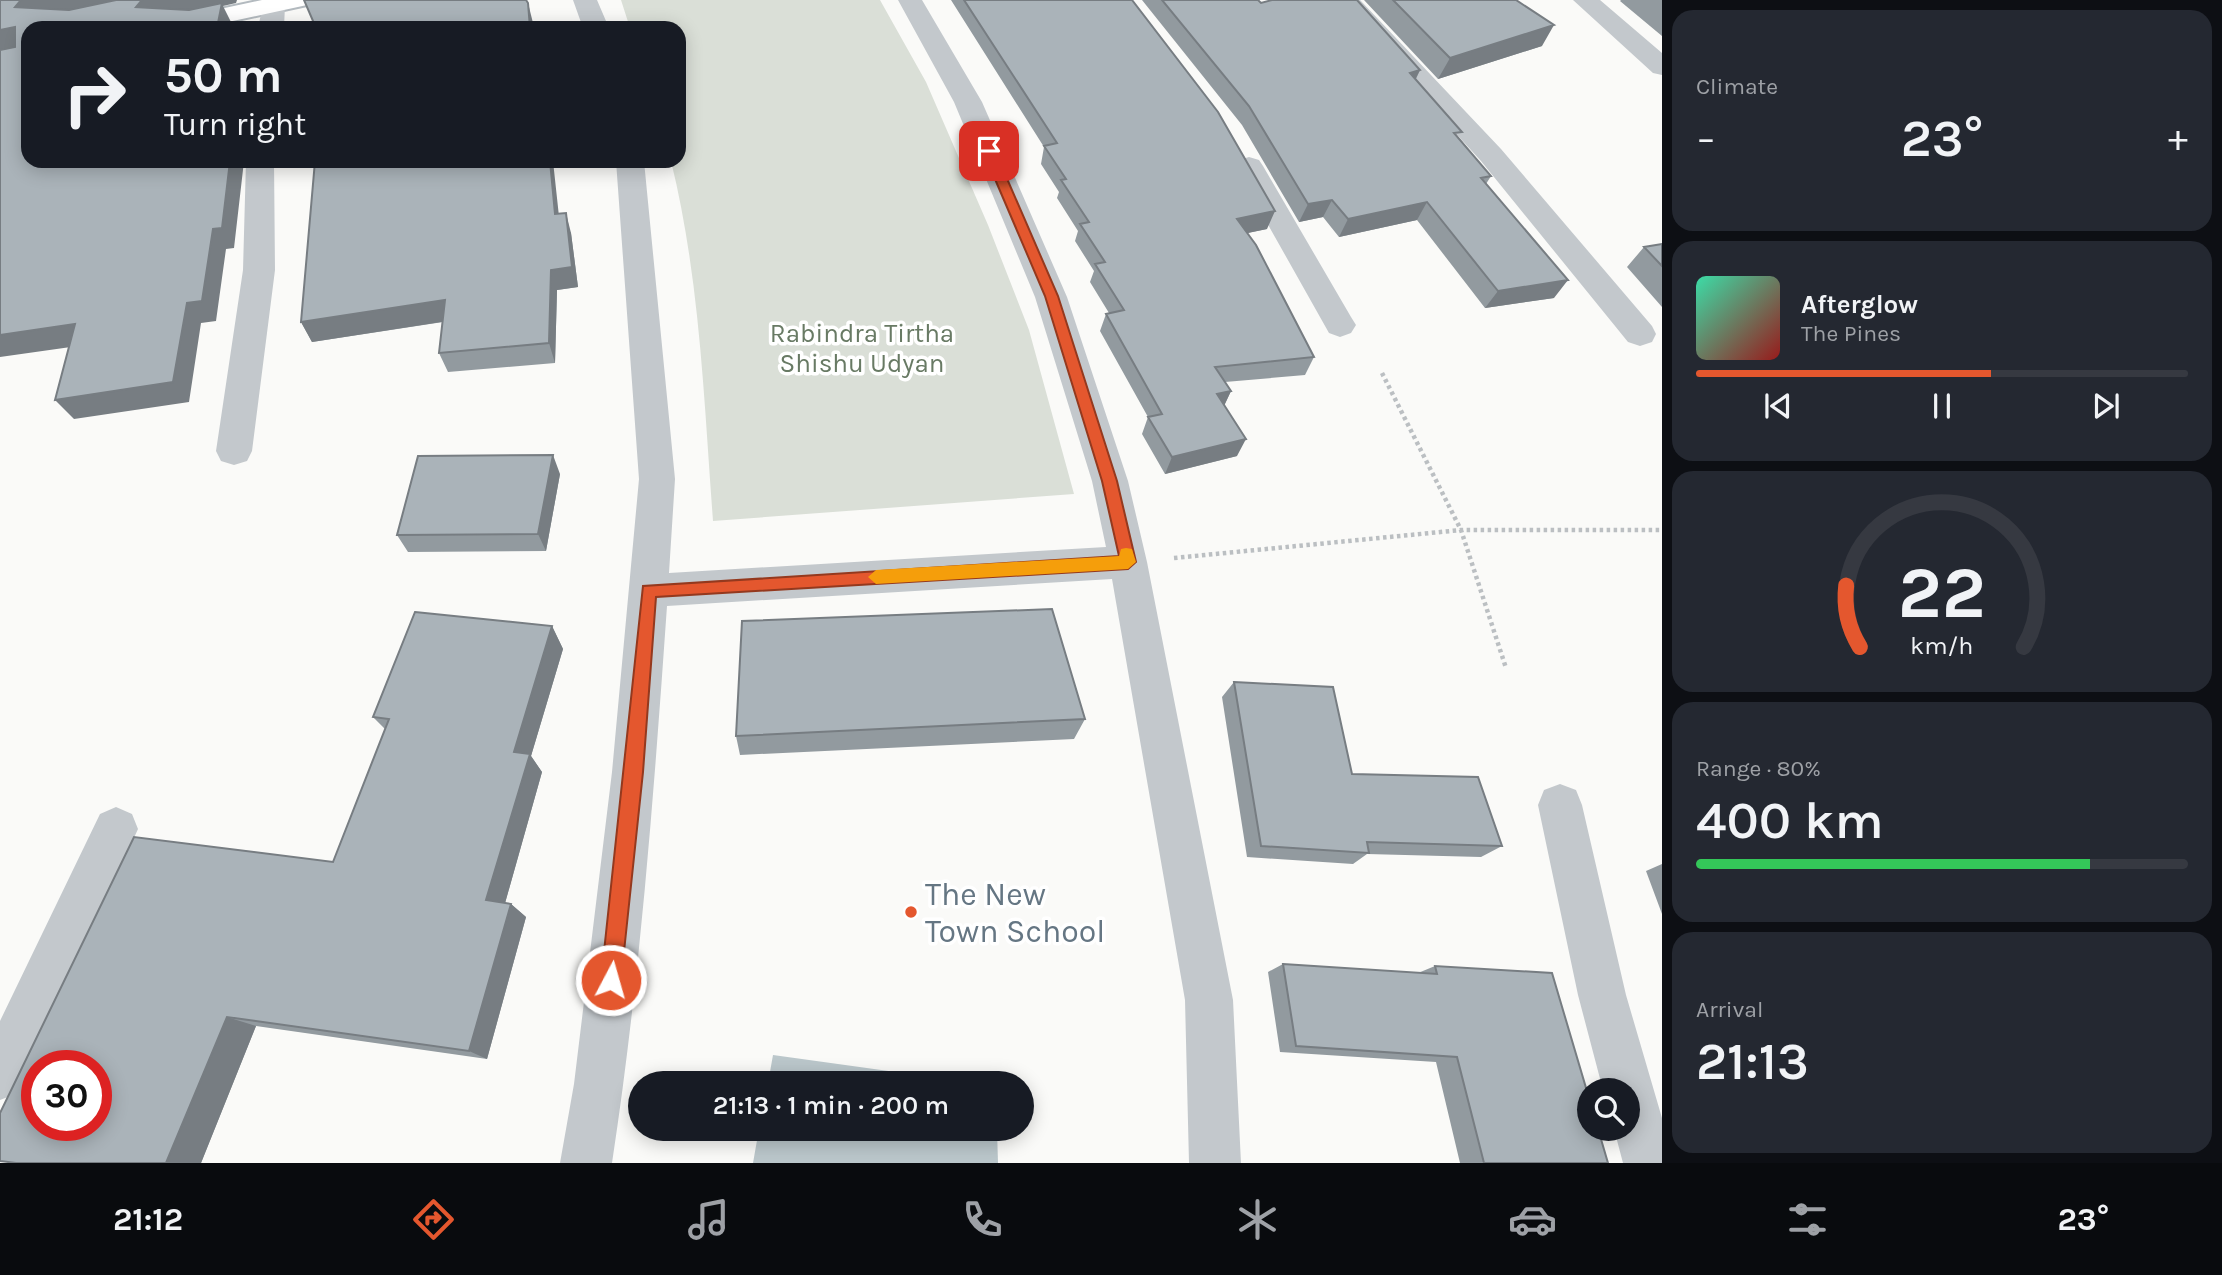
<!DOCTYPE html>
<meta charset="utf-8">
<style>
body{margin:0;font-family:Karla,sans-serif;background:#242831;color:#f1f3f6;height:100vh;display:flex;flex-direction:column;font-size:26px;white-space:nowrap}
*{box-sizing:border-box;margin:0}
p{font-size:23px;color:#9ea1a6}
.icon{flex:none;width:38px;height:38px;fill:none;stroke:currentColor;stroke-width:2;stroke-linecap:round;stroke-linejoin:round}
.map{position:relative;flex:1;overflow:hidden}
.panel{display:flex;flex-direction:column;gap:10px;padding:10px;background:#0d0f14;width:560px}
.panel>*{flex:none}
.banner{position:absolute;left:21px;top:21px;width:665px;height:147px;border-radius:21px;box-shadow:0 4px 18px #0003;background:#171b24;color:#f1f3f6;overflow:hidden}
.tools{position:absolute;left:1577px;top:1078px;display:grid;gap:14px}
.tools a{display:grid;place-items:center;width:63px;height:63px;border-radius:50%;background:#171b24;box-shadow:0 4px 18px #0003;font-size:35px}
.speed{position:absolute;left:21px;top:1050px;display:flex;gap:14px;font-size:35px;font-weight:700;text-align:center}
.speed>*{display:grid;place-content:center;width:91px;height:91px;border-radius:50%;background:#171b24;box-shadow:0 4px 18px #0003;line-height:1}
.speed .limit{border:10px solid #d22;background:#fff;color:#111}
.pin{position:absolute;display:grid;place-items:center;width:60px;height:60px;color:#fff;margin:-30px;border-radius:14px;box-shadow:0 4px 10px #0006}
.me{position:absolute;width:77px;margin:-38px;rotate:6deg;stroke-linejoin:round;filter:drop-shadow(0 0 5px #0008)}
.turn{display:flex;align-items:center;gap:24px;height:147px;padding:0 28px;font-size:32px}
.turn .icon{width:91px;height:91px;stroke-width:2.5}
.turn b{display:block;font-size:49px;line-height:60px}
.big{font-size:52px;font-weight:600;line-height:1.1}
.panel .card{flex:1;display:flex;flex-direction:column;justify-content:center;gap:10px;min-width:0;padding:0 24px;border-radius:21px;background:#242831}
.panel .dial{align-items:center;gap:0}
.dial svg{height:182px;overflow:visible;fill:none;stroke:#363941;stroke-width:7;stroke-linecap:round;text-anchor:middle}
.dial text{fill:#f1f3f6;stroke:none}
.song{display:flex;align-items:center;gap:21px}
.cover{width:84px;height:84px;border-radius:10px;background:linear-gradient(135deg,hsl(160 70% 55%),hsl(0 70% 35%))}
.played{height:7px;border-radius:4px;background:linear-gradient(90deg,#e4572e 60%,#363941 60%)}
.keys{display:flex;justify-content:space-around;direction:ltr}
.heat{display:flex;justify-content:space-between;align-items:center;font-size:38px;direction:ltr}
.charge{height:10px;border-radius:5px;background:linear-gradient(90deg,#34c759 80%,#363941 0)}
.trip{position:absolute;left:628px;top:1071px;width:406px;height:70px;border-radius:35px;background:#171b24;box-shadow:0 4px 18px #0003;font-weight:600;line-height:70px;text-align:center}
.dock{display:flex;height:112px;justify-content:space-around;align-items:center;background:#090b0e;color:#9ea1a6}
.dock .icon{width:49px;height:49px}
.dock .on{color:#e4572e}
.dock b{font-size:32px;color:#f1f3f6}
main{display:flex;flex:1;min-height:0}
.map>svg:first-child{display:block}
.green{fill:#dadfd7}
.water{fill:#bbc7cb}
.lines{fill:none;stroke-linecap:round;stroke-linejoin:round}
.secondary-casing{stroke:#b3babf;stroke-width:4}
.path{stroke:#bbbfc2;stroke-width:4.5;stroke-dasharray:3.5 3.5;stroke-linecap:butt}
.street{fill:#c3c8cc;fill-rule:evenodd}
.secondary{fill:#fff;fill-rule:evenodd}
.wall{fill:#929a9f}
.shaded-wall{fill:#777d82}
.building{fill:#aab3b9;stroke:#777d82;stroke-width:2;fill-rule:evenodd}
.route{fill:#e4572e;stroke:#94391e;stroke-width:2}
.slow{fill:#f59e0b}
.poi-dot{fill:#e4572e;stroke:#fff;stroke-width:2.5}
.labels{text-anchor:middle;stroke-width:7;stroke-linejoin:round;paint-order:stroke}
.park-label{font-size:26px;fill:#687a64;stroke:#fff}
.near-poi-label{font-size:32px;fill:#657683;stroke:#fff;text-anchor:start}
</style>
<main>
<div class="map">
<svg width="1662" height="1163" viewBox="0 0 1662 1163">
<rect width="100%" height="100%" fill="#fafaf8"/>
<path class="green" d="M 621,0 L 880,0 L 926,82 L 988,225 L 1029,330 L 1074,494 L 713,521 C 704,401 700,279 671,161 L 679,161 L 679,28 L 630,28 Z"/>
<path class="water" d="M 773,1055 L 975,1083 L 768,1083 Z
M 759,1129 L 997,1129 L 998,1163 L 753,1163 Z"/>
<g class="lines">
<g class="secondary-casing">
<path id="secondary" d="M 262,0 L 310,0 L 307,5 L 200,28 L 151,28 L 155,23 Z"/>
</g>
<path class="path" d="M 1382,373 L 1461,530 L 1506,668
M 1174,558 L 1461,530 L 1662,530"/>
<path class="street" d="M 264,0 L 282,0 L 285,5 L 284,28 L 258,28 Z
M 573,0 L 597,0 L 609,28 L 583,28 Z
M 898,0 L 922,0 L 982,102 L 1067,297 L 1128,481 L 1147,562 L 1233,1000 L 1241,1163 L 1189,1163 L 1185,1000 L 1112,579 L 667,606 C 654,792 640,979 612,1163 L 560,1163 L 574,1084 L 612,772 L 639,479 L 616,161 L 644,161 L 675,479 L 669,573 L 1106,547 L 1092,481 L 1035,297 L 954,102 Z
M 1334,0 L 1360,0 L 1501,149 L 1652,326 L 1656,334 L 1652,342 L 1640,346 L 1628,342 L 1481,161 Z
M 1573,0 L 1600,0 L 1662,53 L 1662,75 L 1653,73 Z
M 1249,157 L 1259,160 L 1263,166 L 1351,317 L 1356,325 L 1351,333 L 1340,337 L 1329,333 L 1235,166 L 1239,160 Z
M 246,161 L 274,161 L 275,270 L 252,451 L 247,461 L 234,465 L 221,461 L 216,451 L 243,270 Z
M 1560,784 L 1576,790 L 1582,805 L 1626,995 L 1662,1118 L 1662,1163 L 1623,1163 L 1614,1129 L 1628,1129 L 1628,1090 L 1603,1090 L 1578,995 L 1538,805 L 1544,790 Z
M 116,807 L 132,814 L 138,829 L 18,1093 L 0,1100 L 0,1021 L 100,814 Z"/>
<use href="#secondary" class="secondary"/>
</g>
<path class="wall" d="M 951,0 L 1132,0 L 1267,229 L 1247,233 L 1314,357 L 1305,375 L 1225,382 L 1231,391 L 1224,406 L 1237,456 L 1165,474 L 1142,434 L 1148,417 L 1100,331 L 1106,314 L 1109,313 L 1090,282 L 1094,271 L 1075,241 L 1078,231 L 1057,198 L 1059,192 L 1041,164 L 1044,147 Z
M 1142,0 L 1258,0 L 1261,3 L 1420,70 L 1416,79 L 1459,138 L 1491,176 L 1486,184 L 1554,298 L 1485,308 L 1417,220 L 1339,237 L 1323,217 L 1299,222 L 1242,125 Z
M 1364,0 L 1516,0 L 1542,46 L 1438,79 Z
M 1621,0 L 1662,0 L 1662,36 L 1620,1 Z
M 558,214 L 571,233 L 578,287 L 557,290 L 555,363 L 448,372 L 439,353 L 443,322 L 312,342 L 301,322 Z
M 1662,244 L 1662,307 L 1627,267 L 1644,247 Z
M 560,474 L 546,551 L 408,552 L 397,535 Z
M 552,626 L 563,649 L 531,756 L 542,772 L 505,903 L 511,904 L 526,917 L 487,1059 L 256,1026 L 201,1163 L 16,1163 L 333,862 L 385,729 L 373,717 Z
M 1234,682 L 1352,774 L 1502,846 L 1481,857 L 1367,854 L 1353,864 L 1247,857 L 1222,697 Z
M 1085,719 L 1074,739 L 740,755 L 736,736 Z
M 1662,864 L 1662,914 L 1646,871 Z
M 1283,964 L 1418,973 L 1435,966 L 1608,1163 L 1460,1163 L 1436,1062 L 1280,1052 L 1268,972 Z"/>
<path class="shaded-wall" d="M 21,0 L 133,0 L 35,20 L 15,7 Z
M 142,0 L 237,0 L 236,3 L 223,6 L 232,24 L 232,28 L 217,28 L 154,20 L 136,7 Z
M 528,3 L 533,23 L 533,28 L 530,28 Z
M 1554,25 L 1542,46 L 1438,79 L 1450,58 Z
M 15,27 L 28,46 L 0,54 L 0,30 Z
M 1420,70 L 1411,88 L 1410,73 Z
M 230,161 L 244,161 L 234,248 L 226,249 L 216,321 L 201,323 L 189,402 L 74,419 L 55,400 L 187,303 L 213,229 Z
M 550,161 L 553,161 L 561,235 L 555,214 Z
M 1332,200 L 1323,217 L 1299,222 L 1308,204 Z
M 1427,202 L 1417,220 L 1339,237 L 1348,219 Z
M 1275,211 L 1267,229 L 1229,237 L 1237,219 Z
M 566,213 L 571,233 L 578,287 L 557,290 L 555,363 L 549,343 L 551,270 Z
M 1568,280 L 1554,298 L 1485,308 L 1498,291 Z
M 445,300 L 454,320 L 312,342 L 301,322 Z
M 75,324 L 92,344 L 0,357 L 0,335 Z
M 1231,391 L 1223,408 L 1217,394 Z
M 1246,439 L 1237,456 L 1165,474 L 1172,457 Z
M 553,455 L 560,474 L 546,551 L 538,534 Z
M 552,626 L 563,649 L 531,756 L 542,772 L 502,914 L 486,900 L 514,752 Z
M 511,904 L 526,917 L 487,1059 L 469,1051 Z
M 227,1017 L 256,1026 L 201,1163 L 166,1163 Z"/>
<path class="building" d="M 0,0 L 21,0 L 15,7 L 69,10 L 116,0 L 142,0 L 136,7 L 189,10 L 222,3 L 217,28 L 28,28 L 28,161 L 230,161 L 222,228 L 213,229 L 202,301 L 187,303 L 173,382 L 55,400 L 75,324 L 0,335 L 0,50 L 15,47 L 15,27 L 0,30 Z
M 304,0 L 526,0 L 528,3 L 530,28 L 316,28 Z
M 964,0 L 1132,0 L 1218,112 L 1275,211 L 1237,219 L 1256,245 L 1314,357 L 1215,367 L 1231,391 L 1217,394 L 1246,439 L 1172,457 L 1148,417 L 1162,414 L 1106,314 L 1124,310 L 1095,264 L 1105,262 L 1080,224 L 1089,222 L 1061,180 L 1066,179 L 1044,146 L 1057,143 Z
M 1162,0 L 1258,0 L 1261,3 L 1272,0 L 1357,0 L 1420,70 L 1410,73 L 1462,132 L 1454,133 L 1491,176 L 1481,178 L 1568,280 L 1498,291 L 1427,202 L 1348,219 L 1332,200 L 1308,204 L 1249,106 Z
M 1393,0 L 1516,0 L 1554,25 L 1450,58 Z
M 315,161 L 550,161 L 555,214 L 566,213 L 572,267 L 551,270 L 549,343 L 439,353 L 445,300 L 301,322 Z
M 1662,244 L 1662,266 L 1644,247 Z
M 553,455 L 538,534 L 397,535 L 418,456 Z
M 1052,609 L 1085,719 L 736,736 L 742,621 Z
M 415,612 L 552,626 L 514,752 L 530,754 L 486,900 L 511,904 L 469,1051 L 227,1017 L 166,1163 L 16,1163 L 0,1161 L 0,1113 L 134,837 L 333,862 L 389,719 L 373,717 ZM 37,1066 L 96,1066 L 96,1125 L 37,1125 Z
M 1234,682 L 1333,687 L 1352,774 L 1478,777 L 1502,846 L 1367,842 L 1369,853 L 1261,846 Z
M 1283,964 L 1437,974 L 1435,966 L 1552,973 L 1589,1098 L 1589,1129 L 1598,1129 L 1608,1163 L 1484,1163 L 1457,1057 L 1296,1046 Z"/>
<path class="route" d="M 989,147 L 995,151 L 1058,296 L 1117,481 L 1136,562 L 1128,569 L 656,597 L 643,772 L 621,980 L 618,987 L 611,990 L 604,987 L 601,980 L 643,586 L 1119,556 L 1102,481 L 1045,296 L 983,151 Z"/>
<path class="slow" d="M 1126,548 L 1132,549 L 1136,562 L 1128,569 L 876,584 L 868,577 L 876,570 L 1119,556 L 1121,549 Z"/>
<circle class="poi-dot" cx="911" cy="912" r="7"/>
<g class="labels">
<g class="park-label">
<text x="862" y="342">Rabindra Tirtha<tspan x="862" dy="30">Shishu Udyan</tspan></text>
</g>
<g class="near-poi-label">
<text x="925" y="905">The New<tspan x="925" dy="37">Town School</tspan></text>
</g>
</g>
</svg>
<div class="tools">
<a><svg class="icon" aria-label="search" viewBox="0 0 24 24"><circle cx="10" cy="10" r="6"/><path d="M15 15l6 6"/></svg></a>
</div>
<div class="speed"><div class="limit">30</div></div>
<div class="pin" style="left:989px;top:151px;background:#d93025"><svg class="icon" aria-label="arrive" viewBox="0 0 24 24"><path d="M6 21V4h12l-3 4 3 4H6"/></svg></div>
<svg class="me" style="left:611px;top:980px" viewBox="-20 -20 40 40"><circle r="17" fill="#e4572e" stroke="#fff" stroke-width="3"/><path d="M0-11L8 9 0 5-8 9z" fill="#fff"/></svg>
<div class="trip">21:13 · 1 min · 200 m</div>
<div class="banner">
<div class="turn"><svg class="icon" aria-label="right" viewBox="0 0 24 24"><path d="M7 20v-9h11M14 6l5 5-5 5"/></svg><div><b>50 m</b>Turn right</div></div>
</div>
</div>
<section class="panel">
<div class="card"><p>Climate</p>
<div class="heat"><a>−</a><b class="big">23°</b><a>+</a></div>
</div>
<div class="card">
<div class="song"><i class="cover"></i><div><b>Afterglow</b><p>The Pines</p></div></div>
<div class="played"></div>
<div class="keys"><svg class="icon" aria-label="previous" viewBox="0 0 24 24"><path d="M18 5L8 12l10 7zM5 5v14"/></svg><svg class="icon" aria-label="pause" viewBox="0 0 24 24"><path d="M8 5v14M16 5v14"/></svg><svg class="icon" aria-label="next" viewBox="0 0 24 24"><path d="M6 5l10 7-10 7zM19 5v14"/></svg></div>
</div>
<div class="card dial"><svg viewBox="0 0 100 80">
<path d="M14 69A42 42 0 1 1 86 69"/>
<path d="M14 69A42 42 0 0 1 8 42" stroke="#e4572e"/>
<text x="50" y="56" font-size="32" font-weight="700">22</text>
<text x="50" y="72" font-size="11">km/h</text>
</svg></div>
<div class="card"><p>Range · 80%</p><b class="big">400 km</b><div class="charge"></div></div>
<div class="card"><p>Arrival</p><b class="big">21:13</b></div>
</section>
</main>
<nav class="dock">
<b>21:12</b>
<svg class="icon on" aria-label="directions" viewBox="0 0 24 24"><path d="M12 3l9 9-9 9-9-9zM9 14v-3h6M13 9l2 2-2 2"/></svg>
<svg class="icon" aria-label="music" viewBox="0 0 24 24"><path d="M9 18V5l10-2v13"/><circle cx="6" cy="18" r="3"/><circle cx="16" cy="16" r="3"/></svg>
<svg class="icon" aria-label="phone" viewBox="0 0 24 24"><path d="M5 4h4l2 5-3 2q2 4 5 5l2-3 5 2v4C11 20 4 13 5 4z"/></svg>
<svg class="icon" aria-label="climate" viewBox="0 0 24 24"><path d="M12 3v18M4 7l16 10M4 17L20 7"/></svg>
<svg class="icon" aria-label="car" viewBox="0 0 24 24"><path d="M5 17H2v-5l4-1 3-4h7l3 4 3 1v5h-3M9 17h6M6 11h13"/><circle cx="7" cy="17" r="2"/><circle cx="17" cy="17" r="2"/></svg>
<svg class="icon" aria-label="filters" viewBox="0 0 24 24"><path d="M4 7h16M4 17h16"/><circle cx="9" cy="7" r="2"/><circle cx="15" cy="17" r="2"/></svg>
<b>23°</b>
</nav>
